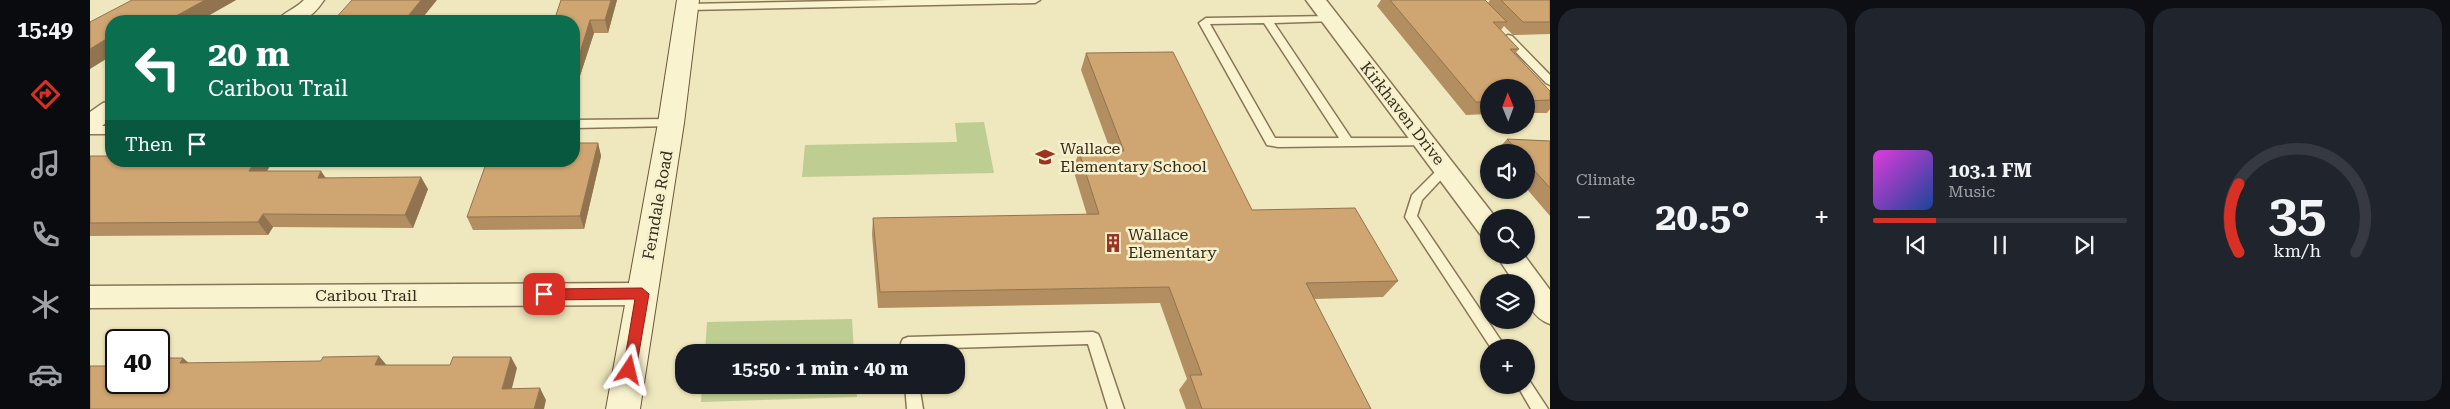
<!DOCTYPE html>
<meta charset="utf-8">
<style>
body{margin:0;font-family:"Roboto Serif",serif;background:#20242c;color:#f1f3f6;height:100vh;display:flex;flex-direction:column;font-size:19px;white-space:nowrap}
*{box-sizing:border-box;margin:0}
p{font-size:16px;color:#9ea1a6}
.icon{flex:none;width:28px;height:28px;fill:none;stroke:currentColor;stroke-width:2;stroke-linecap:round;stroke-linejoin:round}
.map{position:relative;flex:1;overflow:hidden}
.panel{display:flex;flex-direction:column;gap:8px;padding:8px;background:#0d0f14;width:900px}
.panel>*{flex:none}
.top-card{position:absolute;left:15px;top:15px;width:475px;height:152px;border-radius:20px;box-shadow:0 1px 4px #0004;background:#0b6e4f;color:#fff;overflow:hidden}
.needle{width:32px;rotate:359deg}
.tools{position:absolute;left:1390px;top:79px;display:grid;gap:10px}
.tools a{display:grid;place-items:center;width:55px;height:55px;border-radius:50%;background:#171b24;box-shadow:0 1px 4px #0004;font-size:25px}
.speed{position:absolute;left:15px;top:329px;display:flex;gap:10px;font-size:25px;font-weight:700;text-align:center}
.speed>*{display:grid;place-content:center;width:65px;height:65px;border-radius:50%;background:#171b24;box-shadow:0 1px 4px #0004;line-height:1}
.speed .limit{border:2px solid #111;border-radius:8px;background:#fff;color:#111}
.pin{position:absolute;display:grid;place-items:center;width:42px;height:42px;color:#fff;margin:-21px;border-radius:10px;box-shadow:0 2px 8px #0006}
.me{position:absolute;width:55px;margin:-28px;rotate:10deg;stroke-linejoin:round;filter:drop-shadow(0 0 4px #0008)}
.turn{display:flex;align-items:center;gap:18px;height:105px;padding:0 20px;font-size:22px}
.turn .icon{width:65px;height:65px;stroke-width:2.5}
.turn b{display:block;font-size:35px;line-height:42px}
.then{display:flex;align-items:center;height:48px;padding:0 20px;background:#0003;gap:10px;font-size:19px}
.big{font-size:38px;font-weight:700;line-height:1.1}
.panel .widget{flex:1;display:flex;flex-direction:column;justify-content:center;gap:8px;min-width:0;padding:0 18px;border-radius:20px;background:#20242c}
.panel .dial{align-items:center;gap:0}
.dial svg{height:130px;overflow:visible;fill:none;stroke:#363941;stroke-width:7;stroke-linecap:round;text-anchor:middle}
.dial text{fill:#f1f3f6;stroke:none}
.song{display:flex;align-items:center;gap:15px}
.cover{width:60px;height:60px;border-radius:8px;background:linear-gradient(135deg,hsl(300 70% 55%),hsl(220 70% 35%))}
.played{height:5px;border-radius:2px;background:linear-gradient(90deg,#d93025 25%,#363941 25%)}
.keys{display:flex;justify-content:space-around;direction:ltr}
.heat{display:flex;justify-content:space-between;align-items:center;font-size:28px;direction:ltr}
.panel .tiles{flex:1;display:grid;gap:8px;grid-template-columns:repeat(3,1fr)}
.trip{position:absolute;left:585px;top:344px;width:290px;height:50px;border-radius:20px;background:#171b24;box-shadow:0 1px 4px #0004;font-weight:700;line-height:50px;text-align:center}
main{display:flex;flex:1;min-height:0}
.tab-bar{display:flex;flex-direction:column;width:90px;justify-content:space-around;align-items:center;background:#090b0e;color:#9ea1a6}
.tab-bar .icon{width:35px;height:35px}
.tab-bar .on{color:#d93025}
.tab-bar b{font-size:22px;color:#f1f3f6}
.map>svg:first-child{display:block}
.green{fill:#becd91}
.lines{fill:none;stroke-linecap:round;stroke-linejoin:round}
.lane-casing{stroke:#887756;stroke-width:3}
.street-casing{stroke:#887756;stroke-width:3}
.secondary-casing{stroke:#695839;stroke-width:2}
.lane{fill:#faf3d0;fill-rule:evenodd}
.street{fill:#faf3d0;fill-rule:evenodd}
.secondary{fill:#faf3d0;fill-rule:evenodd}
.wall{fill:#b28e61}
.shaded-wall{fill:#91744f}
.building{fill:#cfa571;stroke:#91744f}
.route{fill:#d93025;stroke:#8d1f18}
.labels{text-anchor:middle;stroke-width:5;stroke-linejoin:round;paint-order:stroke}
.street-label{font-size:16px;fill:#362c1b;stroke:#f6f0cd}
.poi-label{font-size:16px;fill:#362c1b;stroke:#f6f0cd;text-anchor:start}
</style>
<main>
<nav class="tab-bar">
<b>15:49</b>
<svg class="icon on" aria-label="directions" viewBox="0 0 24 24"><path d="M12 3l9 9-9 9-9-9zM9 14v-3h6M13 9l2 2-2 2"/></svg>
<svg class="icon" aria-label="music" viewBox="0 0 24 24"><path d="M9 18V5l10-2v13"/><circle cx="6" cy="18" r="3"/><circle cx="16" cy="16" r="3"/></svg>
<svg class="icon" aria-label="phone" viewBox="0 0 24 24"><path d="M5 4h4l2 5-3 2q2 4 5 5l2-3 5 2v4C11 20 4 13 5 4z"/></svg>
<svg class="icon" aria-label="climate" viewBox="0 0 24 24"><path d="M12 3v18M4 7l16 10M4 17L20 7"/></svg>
<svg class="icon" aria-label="car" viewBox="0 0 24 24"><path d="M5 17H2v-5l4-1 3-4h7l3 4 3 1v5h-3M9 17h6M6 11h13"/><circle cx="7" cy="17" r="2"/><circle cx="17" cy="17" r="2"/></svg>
</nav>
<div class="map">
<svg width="1460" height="409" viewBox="0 0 1460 409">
<rect width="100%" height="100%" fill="#efe7bd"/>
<path class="green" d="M 894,122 L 904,173 L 712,177 L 715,145 L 867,142 L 865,123 Z
M 762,319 L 764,352 L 615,352 L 617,322 Z
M 612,385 L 766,385 L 767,397 L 611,402 Z"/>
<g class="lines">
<g class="lane-casing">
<path id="lane" d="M 800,0 L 950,0 L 945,3 L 597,10 L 592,7 L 597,4 Z
M 1241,16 L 1245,17 L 1245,21 L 1184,23 L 1261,138 L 1336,138 L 1340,139 L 1342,142 L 1340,145 L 1188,147 L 1177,145 L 1109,23 L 1116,18 ZM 1174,23 L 1249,138 L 1185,138 L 1120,24 Z
M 1418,35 L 1422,36 L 1460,75 L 1460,85 L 1456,83 L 1414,40 L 1413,38 Z
M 581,119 L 587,123 L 585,126 L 484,128 L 484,120 Z
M 0,126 L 21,126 L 21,134 L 0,134 Z
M 1356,164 L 1362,168 L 1332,200 L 1327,216 L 1416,348 L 1401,348 L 1315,217 L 1322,195 L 1352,165 Z
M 1003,332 L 1008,334 L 1010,338 L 1034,409 L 1018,409 L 998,344 L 826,349 L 826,352 L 812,352 L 811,343 L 813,339 L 818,337 Z
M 1436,379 L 1439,380 L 1458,409 L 1441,409 L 1427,385 L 1436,385 Z
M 815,385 L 829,385 L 833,409 L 817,409 Z"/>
</g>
<g class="street-casing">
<path id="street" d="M 214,0 L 234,0 C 219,22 212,21 187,21 C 193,12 206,9 214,0 Z
M 1216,0 L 1236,0 L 1406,218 L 1399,218 L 1399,237 L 1390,234 Z
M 21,101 L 21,119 L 8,129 L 0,131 L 0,112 L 13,103 Z
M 1406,255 L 1434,255 L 1460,290 L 1460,324 C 1441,317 1436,301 1436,282 L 1424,282 Z
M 552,283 L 562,286 L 566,294 L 562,302 L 552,305 L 0,308 L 0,286 Z"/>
</g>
<g class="secondary-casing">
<path id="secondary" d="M 587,0 L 609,0 L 594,123 L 550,409 L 516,409 L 568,123 Z"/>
</g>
<use href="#lane" class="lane"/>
<use href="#street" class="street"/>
<use href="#secondary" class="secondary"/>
</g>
<path class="wall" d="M 42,0 L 146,0 L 109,21 L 21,21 Z
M 527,0 L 518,33 L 504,33 L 486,88 L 484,88 L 484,21 Z
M 1291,0 L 1395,0 L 1398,3 L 1400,0 L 1460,0 L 1460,34 L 1423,35 L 1414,26 L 1411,30 L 1429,49 L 1425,54 L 1460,91 L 1460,109 L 1457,113 L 1436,113 L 1436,88 L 1399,88 L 1399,114 L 1376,115 L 1287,6 Z
M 996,53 L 1162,210 L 1308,281 L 1293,297 L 1224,299 L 1281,409 L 1096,409 L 1089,390 L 1097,379 L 1070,303 L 788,308 L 782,234 L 783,218 L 997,215 L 983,169 L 989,152 L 1021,152 L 991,70 Z
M 1417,139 L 1460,141 L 1460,216 L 1436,188 L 1436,152 L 1406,152 Z
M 508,143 L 511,156 L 494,229 L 383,230 L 377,217 Z
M 0,156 L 183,161 L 177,171 L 338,189 L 323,228 L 183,227 L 178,235 L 0,236 Z"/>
<path class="shaded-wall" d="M 115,0 L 146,0 L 109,21 L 77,21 Z
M 331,0 L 347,0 L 330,21 L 314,21 Z
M 521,0 L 527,0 L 518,33 L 515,20 Z
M 54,16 L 58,21 L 46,21 Z
M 65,17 L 68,21 L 62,21 L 60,20 Z
M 500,20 L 504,33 L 486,88 L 484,79 L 484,72 Z
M 21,36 L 21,56 L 0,69 L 0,49 Z
M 508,143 L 511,156 L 494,229 L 490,216 Z
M 165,161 L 183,161 L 169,184 L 159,171 Z
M 231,171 L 240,184 L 228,178 Z
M 331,177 L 338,189 L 323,228 L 315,215 Z
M 173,214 L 183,227 L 178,235 L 168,222 Z
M 289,356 L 299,368 L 285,365 Z
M 421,357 L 427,368 L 419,400 L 412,389 Z
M 93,358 L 107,370 L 90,363 Z
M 450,388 L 456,400 L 454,409 L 444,409 Z"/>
<path class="building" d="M 42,0 L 115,0 L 77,21 L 74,21 L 65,17 L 60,20 L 54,16 L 46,21 L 21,21 L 21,36 L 0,49 L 0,22 Z
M 262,0 L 331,0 L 314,21 L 243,21 Z
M 471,0 L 521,0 L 515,20 L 500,20 L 484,72 L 484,21 L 464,21 Z
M 1300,0 L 1395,0 L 1417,22 L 1403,22 L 1429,49 L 1420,49 L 1460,91 L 1460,100 L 1436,101 L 1436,88 L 1399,88 L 1399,102 L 1386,102 Z
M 1411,0 L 1460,0 L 1460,22 L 1433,22 Z
M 1083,52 L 1162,210 L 1265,208 L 1308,281 L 1216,283 L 1281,409 L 1112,409 L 1100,375 L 1112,375 L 1079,287 L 790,292 L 783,218 L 1009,214 L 989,152 L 1034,151 L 996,53 Z
M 1417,139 L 1460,141 L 1460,188 L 1436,161 L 1436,152 L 1429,152 Z
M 484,143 L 508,143 L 490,216 L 377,217 L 397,161 L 484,161 Z
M 0,156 L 21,156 L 21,161 L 165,161 L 159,171 L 231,171 L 228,178 L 331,177 L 315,215 L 173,214 L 168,222 L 0,223 Z
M 289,356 L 285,365 L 360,365 L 363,357 L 421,357 L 412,389 L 450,388 L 444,409 L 0,409 L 0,366 L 26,366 L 26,382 L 69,382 L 69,358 L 93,358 L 90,363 L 231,361 L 233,357 Z"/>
<path class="route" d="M 552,288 L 559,294 L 546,370 L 544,375 L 539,376 L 535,375 L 533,370 L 545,299 L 454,300 L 448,294 L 454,289 Z"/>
<defs>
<g id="school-bare" transform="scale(1.5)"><path d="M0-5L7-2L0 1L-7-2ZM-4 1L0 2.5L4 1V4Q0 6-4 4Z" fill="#993323" stroke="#f6f0cd" stroke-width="2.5" paint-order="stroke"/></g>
<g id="building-bare" transform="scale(1.5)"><path d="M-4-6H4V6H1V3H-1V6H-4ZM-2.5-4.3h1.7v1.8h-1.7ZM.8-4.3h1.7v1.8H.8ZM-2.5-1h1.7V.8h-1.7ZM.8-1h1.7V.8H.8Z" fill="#993323" stroke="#f6f0cd" stroke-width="2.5" paint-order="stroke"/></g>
</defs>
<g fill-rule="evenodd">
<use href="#school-bare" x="955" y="157"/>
<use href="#building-bare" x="1023" y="243"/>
</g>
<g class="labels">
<g class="street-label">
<text transform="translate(1313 113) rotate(52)" y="6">Kirkhaven Drive</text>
<text transform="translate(567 205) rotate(-80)" y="6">Ferndale Road</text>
<text x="276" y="301">Caribou Trail</text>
</g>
<g class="poi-label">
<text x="970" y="154">Wallace<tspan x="970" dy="18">Elementary School</tspan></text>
<text x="1038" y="240">Wallace<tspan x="1038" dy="18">Elementary</tspan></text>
</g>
</g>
</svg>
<div class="tools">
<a><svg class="needle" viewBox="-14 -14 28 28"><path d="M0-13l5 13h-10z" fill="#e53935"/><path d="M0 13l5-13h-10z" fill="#9ea1a6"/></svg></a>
<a><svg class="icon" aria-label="sound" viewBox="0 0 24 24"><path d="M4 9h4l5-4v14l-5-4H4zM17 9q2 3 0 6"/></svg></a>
<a><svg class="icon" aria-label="search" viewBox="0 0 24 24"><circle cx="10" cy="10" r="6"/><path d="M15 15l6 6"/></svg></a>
<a><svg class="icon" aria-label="layers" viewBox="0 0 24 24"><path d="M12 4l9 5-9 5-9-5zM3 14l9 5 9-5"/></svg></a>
<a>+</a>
</div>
<div class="speed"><div class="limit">40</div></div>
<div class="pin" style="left:454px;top:294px;background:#d93025"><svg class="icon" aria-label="arrive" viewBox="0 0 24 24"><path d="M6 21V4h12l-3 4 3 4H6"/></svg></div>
<svg class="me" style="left:539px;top:370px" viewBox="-20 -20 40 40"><path d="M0-17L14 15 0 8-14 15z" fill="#d93025" stroke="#fff" stroke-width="4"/></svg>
<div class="trip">15:50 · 1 min · 40 m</div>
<div class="top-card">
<div class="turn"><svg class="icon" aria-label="left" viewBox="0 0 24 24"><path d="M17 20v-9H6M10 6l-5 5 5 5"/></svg><div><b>20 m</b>Caribou Trail</div></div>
<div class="then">Then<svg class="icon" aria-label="arrive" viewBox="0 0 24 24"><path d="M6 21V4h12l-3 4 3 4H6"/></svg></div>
</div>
</div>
<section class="panel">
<div class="tiles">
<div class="widget"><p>Climate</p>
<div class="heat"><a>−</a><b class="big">20.5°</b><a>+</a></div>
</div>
<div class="widget">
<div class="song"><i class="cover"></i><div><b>103.1 FM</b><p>Music</p></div></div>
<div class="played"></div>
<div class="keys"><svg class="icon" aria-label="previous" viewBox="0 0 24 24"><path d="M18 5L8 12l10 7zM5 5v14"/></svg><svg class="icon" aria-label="pause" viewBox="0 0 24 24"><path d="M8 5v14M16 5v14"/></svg><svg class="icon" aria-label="next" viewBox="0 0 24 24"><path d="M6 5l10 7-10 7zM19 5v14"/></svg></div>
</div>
<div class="widget dial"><svg viewBox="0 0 100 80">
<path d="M14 69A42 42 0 1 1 86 69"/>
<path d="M14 69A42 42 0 0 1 14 27" stroke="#d93025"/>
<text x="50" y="56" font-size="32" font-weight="700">35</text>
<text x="50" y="72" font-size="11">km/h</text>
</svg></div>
</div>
</section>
</main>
